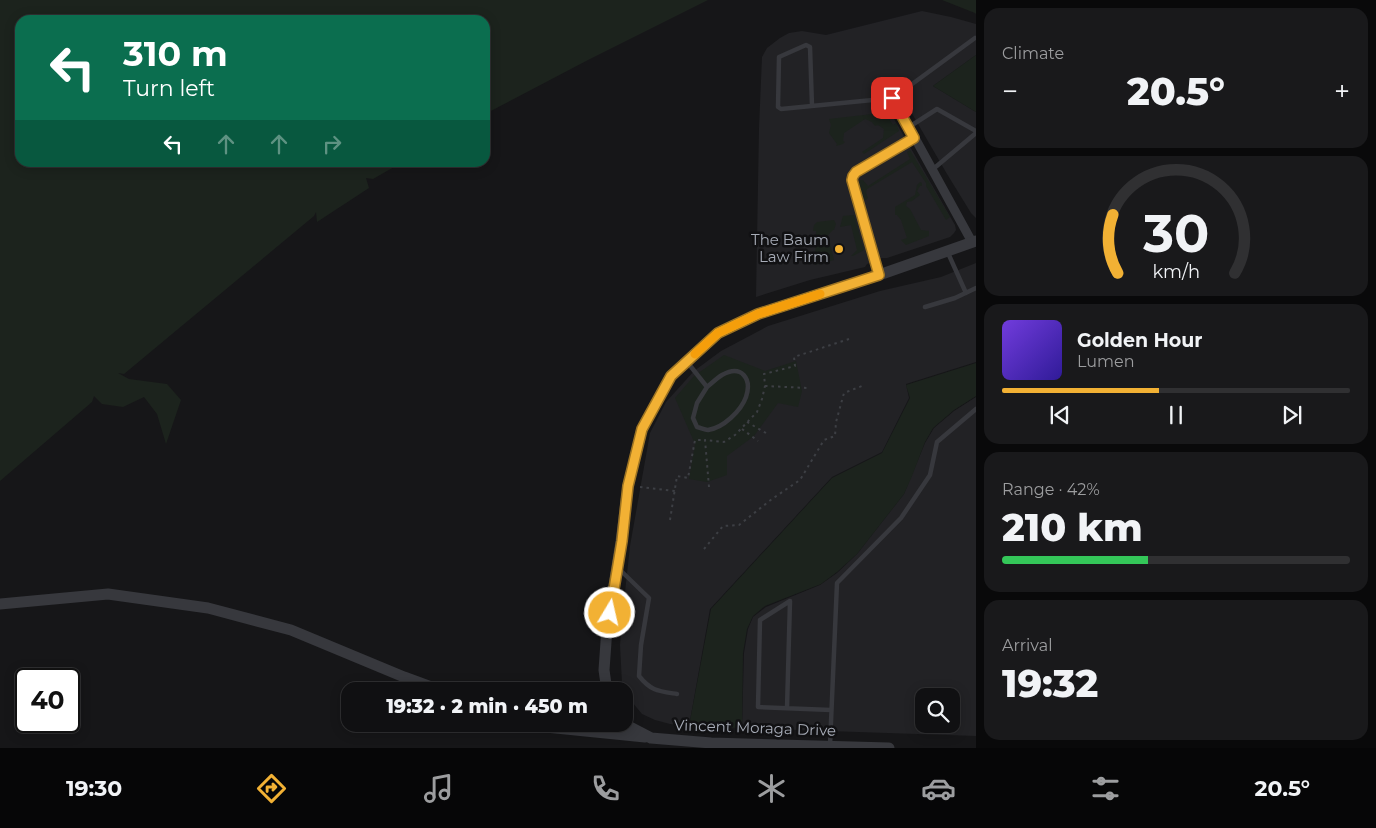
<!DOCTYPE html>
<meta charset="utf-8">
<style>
body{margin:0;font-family:Montserrat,sans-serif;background:#19191b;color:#f1f3f6;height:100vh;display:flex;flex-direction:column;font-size:19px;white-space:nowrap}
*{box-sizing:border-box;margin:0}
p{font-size:16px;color:#9c9d9f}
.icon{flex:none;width:28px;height:28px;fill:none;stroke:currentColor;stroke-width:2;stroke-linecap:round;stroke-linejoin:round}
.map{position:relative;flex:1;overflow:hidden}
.sheet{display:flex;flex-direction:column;gap:8px;padding:8px;background:#09090a;width:400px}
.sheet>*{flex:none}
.hud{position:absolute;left:15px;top:15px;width:475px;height:152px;border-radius:15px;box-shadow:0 2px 12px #0003,0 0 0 1px #303032;background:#0b6e4f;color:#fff;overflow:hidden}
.buttons{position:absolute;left:915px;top:688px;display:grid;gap:10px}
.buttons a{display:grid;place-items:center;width:45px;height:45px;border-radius:10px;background:#101012;box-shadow:0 2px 12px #0003,0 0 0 1px #303032;font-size:25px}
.speed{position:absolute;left:15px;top:668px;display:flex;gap:10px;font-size:25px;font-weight:700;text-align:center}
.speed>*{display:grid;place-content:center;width:65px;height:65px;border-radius:50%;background:#101012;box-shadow:0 2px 12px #0003,0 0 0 1px #303032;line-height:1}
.speed .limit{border:2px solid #111;border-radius:8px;background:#fff;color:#111}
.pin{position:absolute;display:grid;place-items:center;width:42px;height:42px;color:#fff;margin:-21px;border-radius:10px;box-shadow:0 2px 8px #0006}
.me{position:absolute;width:55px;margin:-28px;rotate:9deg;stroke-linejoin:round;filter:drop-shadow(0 0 4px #0008)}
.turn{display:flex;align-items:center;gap:18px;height:105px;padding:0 25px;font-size:22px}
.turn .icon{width:65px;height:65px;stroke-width:2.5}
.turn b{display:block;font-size:35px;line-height:42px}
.lanes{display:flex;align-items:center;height:48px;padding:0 25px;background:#0003;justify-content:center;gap:25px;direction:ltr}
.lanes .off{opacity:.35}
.big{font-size:38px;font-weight:800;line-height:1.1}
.sheet .widget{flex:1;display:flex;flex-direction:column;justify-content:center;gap:8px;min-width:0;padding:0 18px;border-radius:15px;background:#19191b}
.sheet .dial{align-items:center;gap:0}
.dial svg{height:130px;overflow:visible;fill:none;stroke:#303032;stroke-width:7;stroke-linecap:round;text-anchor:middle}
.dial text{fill:#f1f3f6;stroke:none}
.song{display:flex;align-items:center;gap:15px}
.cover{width:60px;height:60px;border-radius:8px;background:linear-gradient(135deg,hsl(260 70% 55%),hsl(250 70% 35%))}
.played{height:5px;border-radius:2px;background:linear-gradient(90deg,#f2b134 45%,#303032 45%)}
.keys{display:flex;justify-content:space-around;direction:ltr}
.heat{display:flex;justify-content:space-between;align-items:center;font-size:28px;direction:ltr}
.charge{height:8px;border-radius:4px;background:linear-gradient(90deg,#34c759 42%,#303032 0)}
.trip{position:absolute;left:341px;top:682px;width:292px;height:50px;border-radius:15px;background:#101012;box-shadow:0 2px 12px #0003,0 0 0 1px #303032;font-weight:800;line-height:50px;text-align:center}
.menu{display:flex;height:80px;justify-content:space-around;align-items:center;background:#060607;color:#9c9d9f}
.menu .icon{width:35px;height:35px}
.menu .active{color:#f2b134}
.menu b{font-size:22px;color:#f1f3f6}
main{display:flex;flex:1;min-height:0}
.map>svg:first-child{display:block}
.built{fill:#222225;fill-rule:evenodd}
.green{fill:#1c231d}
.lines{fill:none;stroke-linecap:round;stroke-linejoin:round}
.path{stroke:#3d3f44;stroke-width:2;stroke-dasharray:2.5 4;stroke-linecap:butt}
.service{stroke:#37383d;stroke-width:4.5}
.minor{stroke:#37383d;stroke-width:9}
.tertiary{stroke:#37383d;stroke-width:11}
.route-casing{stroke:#9d7322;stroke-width:12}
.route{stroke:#f2b134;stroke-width:9}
.slow{stroke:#f59e0b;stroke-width:9}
.poi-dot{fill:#f2b134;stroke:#111113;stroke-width:2}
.labels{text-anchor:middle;stroke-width:5;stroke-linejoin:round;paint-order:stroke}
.poi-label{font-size:15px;fill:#a8adb8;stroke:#111113;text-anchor:end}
.street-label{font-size:15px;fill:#a8adb8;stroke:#111113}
</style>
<main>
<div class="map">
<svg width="976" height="748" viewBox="0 0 976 748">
<rect width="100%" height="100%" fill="#161618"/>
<path class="built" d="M 922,11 L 951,17 L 976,24 L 976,55 L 933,86 L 976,112 L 976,218 L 971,213 L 947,174 L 907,105 L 890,112 L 955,225 L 956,230 L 954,233 L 950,237 L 887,258 L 882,258 L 867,264 L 865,267 L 810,280 L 756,297 L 759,128 L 762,57 L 767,48 L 780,38 L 789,33 L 802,31 L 826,35 Z
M 976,263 L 976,362 L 906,384 L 909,398 L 882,452 L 832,477 L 710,609 L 689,726 L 670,724 L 655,720 L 642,714 L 627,696 L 622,683 L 620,645 L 622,620 L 630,546 L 650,433 L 666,402 L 694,371 L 721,351 L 768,326 L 880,291 L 941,277 Z
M 976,397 L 976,736 L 742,728 L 744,653 L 748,629 L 753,617 L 766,607 L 820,585 L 837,573 L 857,554 L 904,494 L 925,443 L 934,428 L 954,411 ZM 924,696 L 951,696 L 951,724 L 924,724 Z"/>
<path class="green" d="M 0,0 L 708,0 L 588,60 L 485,114 L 485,20 L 20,20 L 20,162 L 401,163 L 373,179 L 366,178 L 369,188 L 317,222 L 316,212 L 314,216 L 124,374 L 118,373 L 129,379 L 167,384 L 181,400 L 166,444 L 157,414 L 144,397 L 123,407 L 102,404 L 94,396 L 92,402 L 0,481 Z
M 942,0 L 976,0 L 976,14 L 975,13 Z
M 976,55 L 976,112 L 933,86 Z
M 890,112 L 891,114 L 888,117 L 893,125 L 896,123 L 899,131 L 864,154 L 862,152 L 883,138 L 884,129 L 878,125 L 875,126 L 872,122 L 865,119 L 844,133 L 843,141 L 845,142 L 843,144 L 836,146 L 837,144 L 829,133 L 831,125 L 829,119 Z
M 910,150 L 950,217 L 946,220 L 926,186 L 926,183 L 912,162 L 867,189 L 866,192 L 868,198 L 866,200 L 863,199 L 859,184 L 860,180 L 863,180 L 868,186 L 910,159 L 907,152 Z
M 920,182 L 922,183 L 922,186 L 920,186 L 917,191 L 920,195 L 912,201 L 907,202 L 906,206 L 910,209 L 921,230 L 929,231 L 929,236 L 906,245 L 901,240 L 907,238 L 901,220 L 897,215 L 895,215 L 895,207 L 915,195 L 917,185 Z
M 854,215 L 864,250 L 853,256 L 851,256 L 857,250 L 851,225 L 840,227 L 843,216 Z
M 834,220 L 836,224 L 834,230 L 833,230 L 828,235 L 834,260 L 815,265 L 816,231 L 813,231 L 814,225 L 817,222 Z
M 724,355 L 765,371 L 796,361 L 802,391 L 798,407 L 778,403 L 754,436 L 727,456 L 727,475 L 707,482 L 689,479 L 695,444 L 675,398 L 694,376 Z
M 976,363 L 976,396 L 954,410 L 933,428 L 925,442 L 912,476 L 904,494 L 857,554 L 837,572 L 821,584 L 765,606 L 753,616 L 747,629 L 743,653 L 742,728 L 689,726 L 711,609 L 832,478 L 882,453 L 910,398 L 906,385 Z"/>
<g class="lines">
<path class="path" d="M 765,386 L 807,388
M 747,422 L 766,433
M 742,429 L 758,441
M 640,487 L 675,491
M 709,487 L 705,440 L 724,442 L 735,435 L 757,412 L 762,399 L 765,386 L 764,374 L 795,366 L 794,357 L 849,339
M 670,520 L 677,476 L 688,478 L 695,440 L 705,440
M 704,549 L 723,526 L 739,525 L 772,499 L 800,480 L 824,440 L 835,436 L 836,422 L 844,393 L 862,386"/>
<path class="service" d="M 812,106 L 810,47 L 806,45 L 779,57 L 778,107 L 781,109 L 893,98 L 975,38
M 909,127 L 937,109 L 976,131
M 932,170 L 976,133
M 948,253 L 966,293
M 879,275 L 852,180 L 854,173 L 856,172 L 915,137
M 925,307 L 955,298 L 976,288
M 688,363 L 707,387 L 697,403 L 693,418 L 697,427 C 701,428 705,430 708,430 C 723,428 741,411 746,397 C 752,379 742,364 722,375 C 717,378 712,383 707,387
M 618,568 L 649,598 L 641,645 L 639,676 C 651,691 658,691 677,694
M 787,708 L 790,601 L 760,620 L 758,707 L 831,710
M 830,745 L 837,583 L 901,518 L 930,475 L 937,442 L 976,409"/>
<path class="minor" d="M 893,98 L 972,242"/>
<path class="tertiary" d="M 0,604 L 108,594 L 208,608 L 291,630 L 404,677 L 442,691
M 607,691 L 604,670 L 607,628 L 621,541 L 628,486 L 642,429 L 671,376 L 718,333 L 758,314 L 879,275 L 976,241
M 530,724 L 536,726 L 645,737
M 624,724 L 651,738 L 711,743 L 889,748"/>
</g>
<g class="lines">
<g class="route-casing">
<path id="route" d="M 610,613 L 622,541 L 628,486 L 642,429 L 671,376 L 718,333 L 758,314 L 879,275 L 852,180 L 853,176 L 856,172 L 914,138 L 892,98"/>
</g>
<use href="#route" class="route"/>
<path class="slow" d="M 695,354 L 718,333 L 758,314 L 820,294"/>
</g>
<circle class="poi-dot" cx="839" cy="249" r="5"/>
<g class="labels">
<g class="poi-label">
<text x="829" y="245">The Baum<tspan x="829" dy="17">Law Firm</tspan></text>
</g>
<g class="street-label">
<text transform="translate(755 728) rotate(2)" y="5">Vincent Moraga Drive</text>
</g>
</g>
</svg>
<div class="buttons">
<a><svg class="icon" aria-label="search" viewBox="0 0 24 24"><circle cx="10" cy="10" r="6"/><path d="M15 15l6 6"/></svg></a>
</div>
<div class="speed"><div class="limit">40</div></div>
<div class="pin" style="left:892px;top:98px;background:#d93025"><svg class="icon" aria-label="arrive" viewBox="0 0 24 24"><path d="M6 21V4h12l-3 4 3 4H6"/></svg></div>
<svg class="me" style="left:610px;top:613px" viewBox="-20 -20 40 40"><circle r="17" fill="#f2b134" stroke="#fff" stroke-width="3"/><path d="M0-11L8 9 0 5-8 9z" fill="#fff"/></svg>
<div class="trip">19:32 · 2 min · 450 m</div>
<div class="hud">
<div class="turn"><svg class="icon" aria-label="left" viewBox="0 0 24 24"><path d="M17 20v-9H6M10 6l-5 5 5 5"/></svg><div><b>310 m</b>Turn left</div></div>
<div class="lanes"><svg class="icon" aria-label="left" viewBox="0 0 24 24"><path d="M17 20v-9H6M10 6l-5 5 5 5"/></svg><svg class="icon off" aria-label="ahead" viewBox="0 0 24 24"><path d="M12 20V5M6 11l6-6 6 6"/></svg><svg class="icon off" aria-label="ahead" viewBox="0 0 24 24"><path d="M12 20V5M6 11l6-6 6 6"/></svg><svg class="icon off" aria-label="right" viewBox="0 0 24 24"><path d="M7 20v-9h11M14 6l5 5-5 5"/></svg></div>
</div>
</div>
<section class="sheet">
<div class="widget"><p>Climate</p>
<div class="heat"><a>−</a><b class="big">20.5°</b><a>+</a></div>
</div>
<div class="widget dial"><svg viewBox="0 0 100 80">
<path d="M14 69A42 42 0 1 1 86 69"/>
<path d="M14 69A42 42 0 0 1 11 33" stroke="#f2b134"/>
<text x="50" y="56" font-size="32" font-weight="700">30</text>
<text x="50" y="72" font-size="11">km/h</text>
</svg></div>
<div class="widget">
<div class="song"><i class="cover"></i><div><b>Golden Hour</b><p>Lumen</p></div></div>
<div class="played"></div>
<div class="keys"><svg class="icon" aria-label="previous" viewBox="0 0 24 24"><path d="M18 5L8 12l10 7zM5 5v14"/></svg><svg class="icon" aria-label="pause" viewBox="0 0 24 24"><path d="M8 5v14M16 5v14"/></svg><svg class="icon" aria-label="next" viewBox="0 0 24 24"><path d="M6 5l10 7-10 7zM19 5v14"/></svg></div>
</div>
<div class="widget"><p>Range · 42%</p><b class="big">210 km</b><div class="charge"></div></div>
<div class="widget"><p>Arrival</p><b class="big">19:32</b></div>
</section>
</main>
<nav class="menu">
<b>19:30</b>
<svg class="icon active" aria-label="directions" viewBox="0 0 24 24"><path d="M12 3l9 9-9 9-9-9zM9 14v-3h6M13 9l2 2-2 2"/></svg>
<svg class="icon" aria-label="music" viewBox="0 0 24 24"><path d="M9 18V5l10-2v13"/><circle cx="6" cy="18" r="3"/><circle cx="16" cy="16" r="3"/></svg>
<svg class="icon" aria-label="phone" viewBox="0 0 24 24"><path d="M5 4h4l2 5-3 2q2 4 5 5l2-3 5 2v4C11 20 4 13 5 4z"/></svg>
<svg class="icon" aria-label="climate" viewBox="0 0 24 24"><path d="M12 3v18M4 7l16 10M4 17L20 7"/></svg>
<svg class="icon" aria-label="car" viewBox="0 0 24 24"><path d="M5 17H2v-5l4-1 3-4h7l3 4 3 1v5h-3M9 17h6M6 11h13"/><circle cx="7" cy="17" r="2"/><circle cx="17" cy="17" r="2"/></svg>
<svg class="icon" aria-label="filters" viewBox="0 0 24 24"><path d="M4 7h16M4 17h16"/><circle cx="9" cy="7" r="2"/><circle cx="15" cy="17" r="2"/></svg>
<b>20.5°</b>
</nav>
